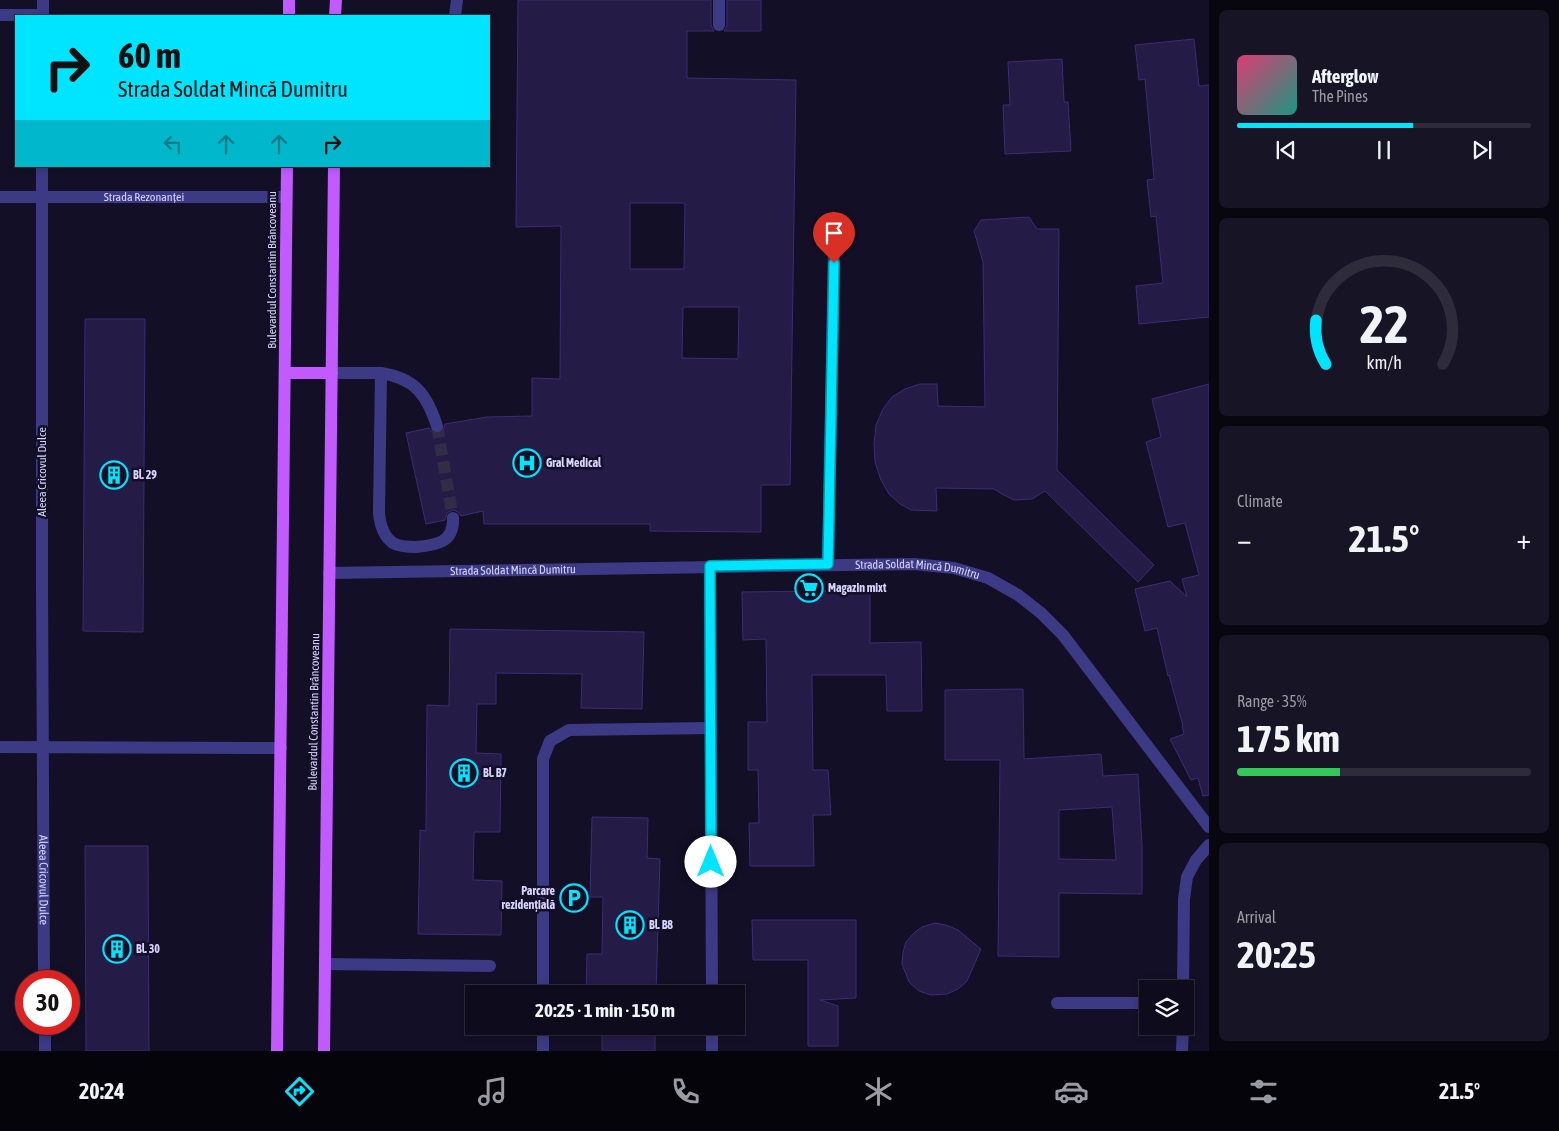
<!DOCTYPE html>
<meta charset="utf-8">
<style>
body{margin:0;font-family:"Asap Condensed",sans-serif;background:#171425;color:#f1f3f6;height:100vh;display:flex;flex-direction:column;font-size:19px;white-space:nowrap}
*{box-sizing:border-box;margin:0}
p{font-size:16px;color:#9b9ba3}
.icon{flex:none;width:28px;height:28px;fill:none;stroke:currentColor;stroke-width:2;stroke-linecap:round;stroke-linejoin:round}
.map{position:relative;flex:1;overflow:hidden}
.side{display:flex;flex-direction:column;gap:10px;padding:10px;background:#08060f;width:350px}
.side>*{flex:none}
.hud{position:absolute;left:15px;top:15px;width:475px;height:152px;border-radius:0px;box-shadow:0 2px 8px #0003,0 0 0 1px #2e2b3b;background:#00e5ff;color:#111;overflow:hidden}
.controls{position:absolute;left:1139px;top:980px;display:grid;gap:10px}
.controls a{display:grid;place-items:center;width:55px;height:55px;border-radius:0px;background:#0e0b1c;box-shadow:0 2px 8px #0003,0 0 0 1px #2e2b3b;font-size:25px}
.speed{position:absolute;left:15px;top:970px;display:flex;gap:10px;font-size:25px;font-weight:700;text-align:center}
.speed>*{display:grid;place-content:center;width:65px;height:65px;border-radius:50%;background:#0e0b1c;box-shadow:0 2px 8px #0003,0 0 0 1px #2e2b3b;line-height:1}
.speed .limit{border:8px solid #d22;background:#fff;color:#111}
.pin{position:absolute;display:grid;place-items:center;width:42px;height:42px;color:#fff;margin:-51px -21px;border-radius:50% 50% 50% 0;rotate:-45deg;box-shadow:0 0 5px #0007}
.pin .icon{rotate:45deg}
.me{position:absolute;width:55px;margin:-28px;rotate:0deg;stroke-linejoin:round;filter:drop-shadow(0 0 4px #0008)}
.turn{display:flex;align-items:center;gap:18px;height:105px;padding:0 20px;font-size:22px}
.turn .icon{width:65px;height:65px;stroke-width:2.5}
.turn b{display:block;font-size:35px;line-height:42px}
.lanes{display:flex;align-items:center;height:48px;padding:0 20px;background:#0003;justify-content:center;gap:25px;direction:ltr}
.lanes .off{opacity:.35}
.big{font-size:38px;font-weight:700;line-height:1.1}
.side .widget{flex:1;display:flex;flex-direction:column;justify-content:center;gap:8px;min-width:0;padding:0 18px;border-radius:8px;background:#171425}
.side .dial{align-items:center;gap:0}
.dial svg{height:130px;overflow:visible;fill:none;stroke:#2e2b3b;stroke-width:7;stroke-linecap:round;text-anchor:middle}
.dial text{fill:#f1f3f6;stroke:none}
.song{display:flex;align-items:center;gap:15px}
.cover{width:60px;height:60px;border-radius:8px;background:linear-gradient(135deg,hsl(340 70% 55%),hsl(170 70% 35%))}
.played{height:5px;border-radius:2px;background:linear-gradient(90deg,#00e5ff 60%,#2e2b3b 60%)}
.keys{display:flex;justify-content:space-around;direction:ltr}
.heat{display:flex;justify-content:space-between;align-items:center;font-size:28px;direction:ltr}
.charge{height:8px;border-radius:4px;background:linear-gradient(90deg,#34c759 35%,#2e2b3b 0)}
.trip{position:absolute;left:465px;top:985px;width:280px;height:50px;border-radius:0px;background:#0e0b1c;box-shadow:0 2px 8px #0003,0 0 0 1px #2e2b3b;font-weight:700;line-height:50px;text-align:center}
.tab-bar{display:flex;height:80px;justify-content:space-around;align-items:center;background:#06040b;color:#9b9ba3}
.tab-bar .icon{width:35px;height:35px}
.tab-bar .current{color:#00e5ff}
.tab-bar b{font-size:22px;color:#f1f3f6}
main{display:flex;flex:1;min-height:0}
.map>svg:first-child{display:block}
.building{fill:#241b47;stroke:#3b2d73;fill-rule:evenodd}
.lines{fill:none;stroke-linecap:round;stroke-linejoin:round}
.minor-tunnel{stroke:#312d47;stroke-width:12;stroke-dasharray:12 6;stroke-linecap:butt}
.minor{stroke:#3d3a85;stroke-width:12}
.major{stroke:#c25bff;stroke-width:12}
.route-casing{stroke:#0095a6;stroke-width:12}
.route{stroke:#00e5ff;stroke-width:9}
.labels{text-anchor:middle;stroke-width:5;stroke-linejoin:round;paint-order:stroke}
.street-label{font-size:12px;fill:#d9d4ff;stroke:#130f26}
.poi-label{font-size:12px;font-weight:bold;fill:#d9d4ff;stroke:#130f26;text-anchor:start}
</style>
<main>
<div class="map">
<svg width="1209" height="1051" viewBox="0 0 1209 1051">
<rect width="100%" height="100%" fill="#130f26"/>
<path class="building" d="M 518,0 L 711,0 L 711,25 L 714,31 L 687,31 L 687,78 L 796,80 L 790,485 L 761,485 L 761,532 L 650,531 L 650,524 L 484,524 L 483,511 L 461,516 L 458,512 L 453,510 L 447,513 L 445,520 L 426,524 L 406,433 L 429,428 L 432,432 L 439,434 L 443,431 L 445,424 L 487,417 L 532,416 L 532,378 L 560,379 L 561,226 L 516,227 ZM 630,203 L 685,203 L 684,269 L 630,269 ZM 683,307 L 739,307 L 738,359 L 682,358 Z
M 727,0 L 761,0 L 761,31 L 724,31 L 727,25 Z
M 1194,39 L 1199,86 L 1209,85 L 1209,317 L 1139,324 L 1136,286 L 1163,283 L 1156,216 L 1151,217 L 1147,180 L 1154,179 L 1145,79 L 1139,80 L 1135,45 Z
M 1062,59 L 1064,102 L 1068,102 L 1071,151 L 1005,154 L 1003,105 L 1010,105 L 1008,62 Z
M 1029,217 L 1037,229 L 1059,229 L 1057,470 L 1154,565 L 1138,582 L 1045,491 L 1032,499 L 1014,500 L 1002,494 L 994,489 L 936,488 L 937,511 L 911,510 L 900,504 L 889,494 L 881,480 L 875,462 L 874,444 L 876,425 L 883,409 L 892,397 L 905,389 L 920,384 L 937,384 L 938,406 L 985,407 L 983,262 L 974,231 L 981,220 Z
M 85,319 L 145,319 L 143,632 L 83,631 Z
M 1209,384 L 1209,795 L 1203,796 L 1198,778 L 1191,780 L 1170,739 L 1184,734 L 1182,726 L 1183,726 L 1169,675 L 1168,676 L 1157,628 L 1145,631 L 1135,589 L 1170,581 L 1187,597 L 1182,579 L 1199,575 L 1185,523 L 1168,527 L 1146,442 L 1161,437 L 1152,399 Z
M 818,591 L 870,591 L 870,643 L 921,642 L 922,711 L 887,711 L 886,675 L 812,675 L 813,770 L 828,770 L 831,815 L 813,815 L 814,866 L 750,866 L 749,823 L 759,823 L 758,770 L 748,770 L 748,722 L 767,722 L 766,639 L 743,640 L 742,592 Z
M 450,629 L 644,632 L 642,709 L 581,708 L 582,674 L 496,673 L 496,704 L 477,704 L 476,753 L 501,754 L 500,832 L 474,832 L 473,880 L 502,881 L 501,935 L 418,934 L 420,830 L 426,831 L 427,705 L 449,706 Z
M 1023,689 L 1024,759 L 1101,754 L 1103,776 L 1138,774 L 1142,845 L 1142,894 L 1059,893 L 1059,957 L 998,956 L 1000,760 L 945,760 L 945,690 ZM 1112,807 L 1116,860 L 1059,859 L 1059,810 Z
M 592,817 L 648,818 L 647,858 L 660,859 L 656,994 L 586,994 L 587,954 L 602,954 L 603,897 L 590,897 Z
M 85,846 L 148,846 L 149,1051 L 86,1051 Z
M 752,920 L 856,920 L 856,998 L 820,1000 L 838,1006 L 838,1046 L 808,1046 L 808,960 L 753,960 Z
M 935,923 L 946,925 L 958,930 L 981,949 L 967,981 L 958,989 L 947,994 L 931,995 L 919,991 L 909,982 L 902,964 L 903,952 L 906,942 L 915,932 L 922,927 Z
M 602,1026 L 655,1026 L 655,1051 L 602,1051 Z"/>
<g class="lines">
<path class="minor-tunnel" d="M 437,426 L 453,518"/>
<g class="minor">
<path d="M 719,0 L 719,25"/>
<path d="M 0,15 L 43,15"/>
<path d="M 43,16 L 43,0"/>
<path d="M 455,16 L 457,0"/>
<path id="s1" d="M 42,166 L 42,589 L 44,981"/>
<path id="s2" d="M 0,197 L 286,197"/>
<path d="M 332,373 L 381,373"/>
<path d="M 437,426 C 427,395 415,378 381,373 L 379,513 C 380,524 383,536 393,543 C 400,547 409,547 416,547 C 436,545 454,543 453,518"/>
<path d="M 828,564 L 834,246"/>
<path d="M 710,567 L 712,994"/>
<path id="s3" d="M 329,573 L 914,564 L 954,568 L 988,578 L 1018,595 L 1041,613 L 1063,635 L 1209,827"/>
<path d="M 0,747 L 281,748"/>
<path d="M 325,964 L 490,966"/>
<path d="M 1183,989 L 1184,899 L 1187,877 L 1196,860 L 1209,845"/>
<path d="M 543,994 L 543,759 L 550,741 L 569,730 L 711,728"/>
<path d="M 1057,1003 L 1148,1003"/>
<path d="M 45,1024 L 45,1051"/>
<path d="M 543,1026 L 543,1051"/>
<path d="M 712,1026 L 712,1051"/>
<path d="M 1182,1051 L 1183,1026"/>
</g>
<path class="major" d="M 289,16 L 289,0
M 335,16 L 336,0
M 285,373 L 332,373
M 277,1051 L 287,166
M 324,1051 L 334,166"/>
</g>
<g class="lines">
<g class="route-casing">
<path id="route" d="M 711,862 L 710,566 L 828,564 L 834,263"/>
</g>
<use href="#route" class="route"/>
</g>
<defs>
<g id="hospital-ring" transform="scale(1.4375)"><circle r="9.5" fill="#130f26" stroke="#00e5ff" stroke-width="1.5"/><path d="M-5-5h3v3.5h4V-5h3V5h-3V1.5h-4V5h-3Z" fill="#00e5ff"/></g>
<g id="building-ring" transform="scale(1.4375)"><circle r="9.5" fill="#130f26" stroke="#00e5ff" stroke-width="1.5"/><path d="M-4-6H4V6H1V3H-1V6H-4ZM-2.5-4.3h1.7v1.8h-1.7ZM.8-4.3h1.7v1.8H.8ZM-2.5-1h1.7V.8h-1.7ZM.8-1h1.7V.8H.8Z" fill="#00e5ff"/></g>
<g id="supermarket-ring" transform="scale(1.4375)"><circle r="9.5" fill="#130f26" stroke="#00e5ff" stroke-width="1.5"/><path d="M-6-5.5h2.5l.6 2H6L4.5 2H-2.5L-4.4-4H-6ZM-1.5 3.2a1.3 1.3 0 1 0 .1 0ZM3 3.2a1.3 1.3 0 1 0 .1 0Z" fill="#00e5ff"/></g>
<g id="parking-ring" transform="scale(1.4375)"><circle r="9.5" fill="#130f26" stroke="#00e5ff" stroke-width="1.5"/><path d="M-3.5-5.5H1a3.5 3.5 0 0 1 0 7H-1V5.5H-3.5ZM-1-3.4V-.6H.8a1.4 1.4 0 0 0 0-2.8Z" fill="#00e5ff"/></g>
</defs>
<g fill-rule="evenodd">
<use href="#hospital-ring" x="527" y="463"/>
<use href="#building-ring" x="114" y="475"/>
<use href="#supermarket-ring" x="809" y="588"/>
<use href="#building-ring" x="464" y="773"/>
<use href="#parking-ring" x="574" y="898"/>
<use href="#building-ring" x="630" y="925"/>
<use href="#building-ring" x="117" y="949"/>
</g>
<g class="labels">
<g class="street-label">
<text dy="4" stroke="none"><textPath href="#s2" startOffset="144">Strada Rezonanței</textPath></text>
<text transform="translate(272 270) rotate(-90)" y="4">Bulevardul Constantin Brâncoveanu</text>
<text transform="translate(42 472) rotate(-90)" y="4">Aleea Cricovul Dulce</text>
<text dy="4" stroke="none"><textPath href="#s3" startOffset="184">Strada Soldat Mincă Dumitru</textPath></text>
<text dy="4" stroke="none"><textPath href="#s3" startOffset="589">Strada Soldat Mincă Dumitru</textPath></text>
<text transform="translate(314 712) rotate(-89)" y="4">Bulevardul Constantin Brâncoveanu</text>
<text dy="4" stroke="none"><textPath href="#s1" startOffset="714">Aleea Cricovul Dulce</textPath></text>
</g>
<g class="poi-label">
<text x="546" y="467">Gral Medical</text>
<text x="133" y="479">Bl. 29</text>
<text x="828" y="592">Magazin mixt</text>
<text x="483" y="777">Bl. B7</text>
<text x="555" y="895" text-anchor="end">Parcare<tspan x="555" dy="14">rezidențială</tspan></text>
<text x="649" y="929">Bl. B8</text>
<text x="136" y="953">Bl. 30</text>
</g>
</g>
</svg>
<div class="controls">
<a><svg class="icon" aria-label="layers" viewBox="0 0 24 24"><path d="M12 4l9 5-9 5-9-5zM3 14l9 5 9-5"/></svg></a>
</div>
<div class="speed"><div class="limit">30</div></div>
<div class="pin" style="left:834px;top:263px;background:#d93025"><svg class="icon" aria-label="arrive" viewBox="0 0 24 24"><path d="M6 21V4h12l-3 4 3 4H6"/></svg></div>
<svg class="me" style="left:711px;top:862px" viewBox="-20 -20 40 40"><circle r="19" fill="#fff"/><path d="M0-13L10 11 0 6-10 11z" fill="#00e5ff"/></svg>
<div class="trip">20:25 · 1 min · 150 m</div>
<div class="hud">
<div class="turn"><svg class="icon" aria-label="right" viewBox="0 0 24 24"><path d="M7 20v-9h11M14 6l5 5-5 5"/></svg><div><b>60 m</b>Strada Soldat Mincă Dumitru</div></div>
<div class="lanes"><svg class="icon off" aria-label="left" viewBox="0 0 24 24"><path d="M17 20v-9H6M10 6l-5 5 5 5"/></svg><svg class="icon off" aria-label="ahead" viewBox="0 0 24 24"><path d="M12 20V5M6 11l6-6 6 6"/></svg><svg class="icon off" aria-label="ahead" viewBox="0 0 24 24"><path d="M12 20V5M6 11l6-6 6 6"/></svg><svg class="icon" aria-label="right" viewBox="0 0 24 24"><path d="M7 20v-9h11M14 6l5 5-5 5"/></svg></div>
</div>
</div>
<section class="side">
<div class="widget">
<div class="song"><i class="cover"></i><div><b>Afterglow</b><p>The Pines</p></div></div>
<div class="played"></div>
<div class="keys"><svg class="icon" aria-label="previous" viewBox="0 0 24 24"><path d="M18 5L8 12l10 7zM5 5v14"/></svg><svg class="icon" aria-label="pause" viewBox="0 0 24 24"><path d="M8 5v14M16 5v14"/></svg><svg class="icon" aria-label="next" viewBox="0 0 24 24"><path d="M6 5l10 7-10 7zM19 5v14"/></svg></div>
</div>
<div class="widget dial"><svg viewBox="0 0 100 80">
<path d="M14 69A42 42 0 1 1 86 69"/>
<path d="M14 69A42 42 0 0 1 8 42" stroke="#00e5ff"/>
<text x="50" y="56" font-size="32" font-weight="700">22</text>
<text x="50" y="72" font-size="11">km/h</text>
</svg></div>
<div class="widget"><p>Climate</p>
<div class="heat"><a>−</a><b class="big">21.5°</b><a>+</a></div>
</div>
<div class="widget"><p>Range · 35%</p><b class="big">175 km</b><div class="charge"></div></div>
<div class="widget"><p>Arrival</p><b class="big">20:25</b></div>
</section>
</main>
<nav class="tab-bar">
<b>20:24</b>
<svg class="icon current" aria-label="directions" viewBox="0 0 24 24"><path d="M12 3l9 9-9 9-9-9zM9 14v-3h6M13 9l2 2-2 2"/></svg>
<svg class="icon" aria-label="music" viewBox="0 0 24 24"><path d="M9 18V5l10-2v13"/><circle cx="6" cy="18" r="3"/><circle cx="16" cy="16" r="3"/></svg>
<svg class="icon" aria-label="phone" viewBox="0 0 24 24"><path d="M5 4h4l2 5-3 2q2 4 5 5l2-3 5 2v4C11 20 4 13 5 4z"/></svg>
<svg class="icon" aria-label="climate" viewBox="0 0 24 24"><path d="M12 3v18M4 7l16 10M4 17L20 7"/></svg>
<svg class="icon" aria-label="car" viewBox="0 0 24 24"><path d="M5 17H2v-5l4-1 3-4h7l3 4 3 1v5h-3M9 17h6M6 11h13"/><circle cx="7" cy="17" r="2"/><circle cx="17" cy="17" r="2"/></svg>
<svg class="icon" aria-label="filters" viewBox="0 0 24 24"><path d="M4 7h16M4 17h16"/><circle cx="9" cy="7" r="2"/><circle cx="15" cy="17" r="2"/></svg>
<b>21.5°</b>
</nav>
